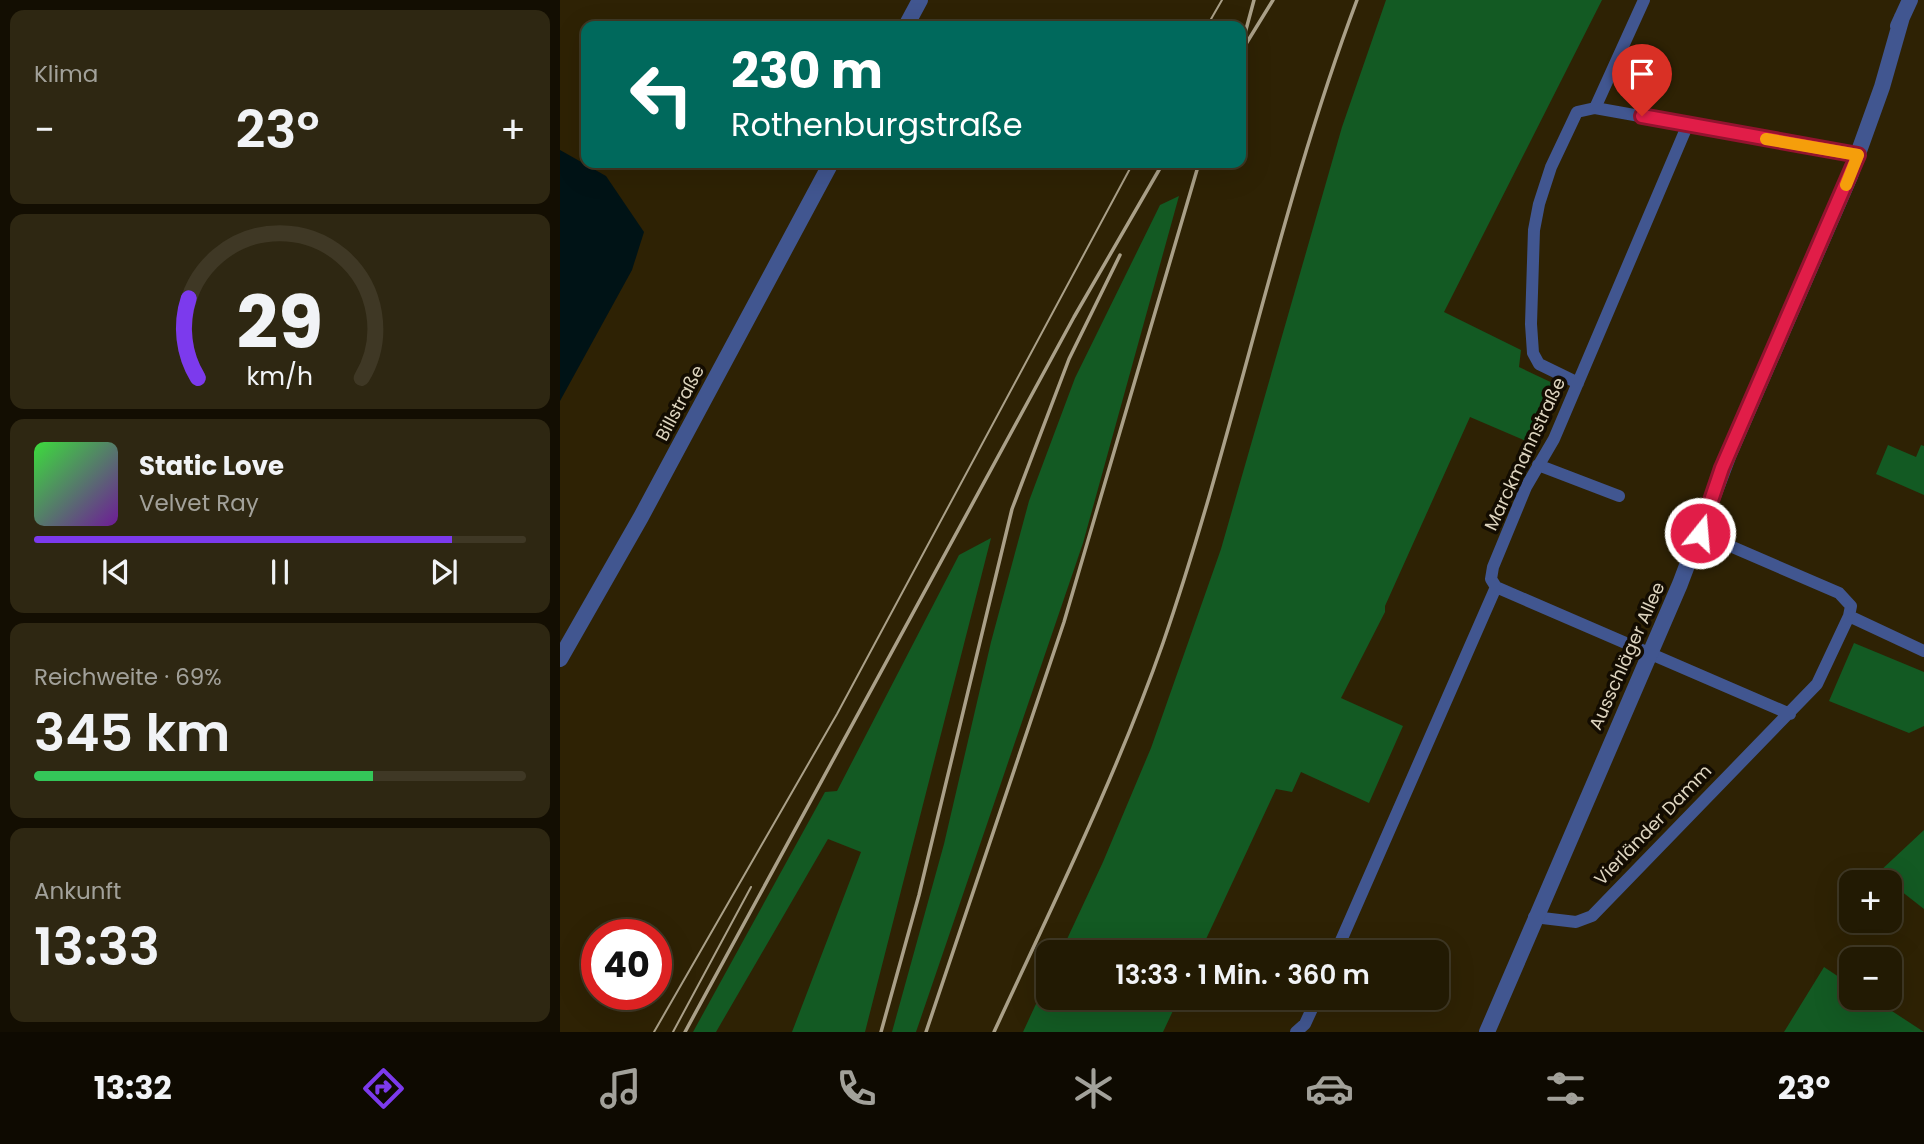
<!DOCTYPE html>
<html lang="de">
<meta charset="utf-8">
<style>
body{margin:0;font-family:Poppins,sans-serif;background:#2e2712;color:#f1f3f6;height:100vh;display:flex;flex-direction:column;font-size:26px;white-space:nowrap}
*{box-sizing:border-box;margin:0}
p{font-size:23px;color:#a2a19a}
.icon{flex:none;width:38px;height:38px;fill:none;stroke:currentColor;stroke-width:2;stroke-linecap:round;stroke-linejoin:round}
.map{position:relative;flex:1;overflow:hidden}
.side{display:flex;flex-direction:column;gap:10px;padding:10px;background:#130e02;width:560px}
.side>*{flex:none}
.hud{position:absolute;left:21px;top:21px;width:665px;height:147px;border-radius:14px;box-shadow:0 7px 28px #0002,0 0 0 2px #3f3825;background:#00695c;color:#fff;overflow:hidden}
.controls{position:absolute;left:1279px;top:870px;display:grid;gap:14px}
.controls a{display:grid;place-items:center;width:63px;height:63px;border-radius:14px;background:#221a03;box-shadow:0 7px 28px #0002,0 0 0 2px #3f3825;font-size:35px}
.speed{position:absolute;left:21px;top:919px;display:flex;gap:14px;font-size:35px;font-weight:700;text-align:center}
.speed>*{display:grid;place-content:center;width:91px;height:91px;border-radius:50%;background:#221a03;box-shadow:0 7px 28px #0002,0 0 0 2px #3f3825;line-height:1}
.speed .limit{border:10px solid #d22;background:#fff;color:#111}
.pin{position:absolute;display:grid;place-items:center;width:60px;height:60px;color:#fff;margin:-72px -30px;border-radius:50% 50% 50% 0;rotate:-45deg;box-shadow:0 0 7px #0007}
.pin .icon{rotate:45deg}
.me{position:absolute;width:77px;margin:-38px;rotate:17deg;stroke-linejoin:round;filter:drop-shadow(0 0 5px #0008)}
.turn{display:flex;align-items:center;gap:24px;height:147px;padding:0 35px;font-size:32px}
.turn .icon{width:91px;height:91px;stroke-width:2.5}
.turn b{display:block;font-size:49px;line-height:60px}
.big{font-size:52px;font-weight:600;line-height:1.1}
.side .tile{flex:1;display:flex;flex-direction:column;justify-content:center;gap:10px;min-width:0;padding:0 24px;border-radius:14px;background:#2e2712}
.side .dial{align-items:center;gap:0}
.dial svg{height:182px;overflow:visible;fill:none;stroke:#3f3825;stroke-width:7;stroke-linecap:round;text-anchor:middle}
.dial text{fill:#f1f3f6;stroke:none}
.song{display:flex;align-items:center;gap:21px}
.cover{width:84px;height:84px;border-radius:10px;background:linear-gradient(135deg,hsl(120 70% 55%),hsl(280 70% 35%))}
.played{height:7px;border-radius:4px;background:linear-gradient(90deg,#7c3aed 85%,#3f3825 85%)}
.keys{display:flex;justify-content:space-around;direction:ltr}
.heat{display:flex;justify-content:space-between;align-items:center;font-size:38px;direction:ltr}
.charge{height:10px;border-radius:5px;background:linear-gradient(90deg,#34c759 69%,#3f3825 0)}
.trip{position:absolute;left:476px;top:940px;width:413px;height:70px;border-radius:14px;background:#221a03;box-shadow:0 7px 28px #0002,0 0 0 2px #3f3825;font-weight:600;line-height:70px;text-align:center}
.tab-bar{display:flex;height:112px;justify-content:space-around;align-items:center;background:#0e0a01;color:#a2a19a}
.tab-bar .icon{width:49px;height:49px}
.tab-bar .selected{color:#7c3aed}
.tab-bar b{font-size:32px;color:#f1f3f6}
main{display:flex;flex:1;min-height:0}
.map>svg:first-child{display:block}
.green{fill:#135a23}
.water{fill:#001316}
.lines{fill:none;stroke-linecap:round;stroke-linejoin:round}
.minor{stroke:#415690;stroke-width:12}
.tertiary{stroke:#415690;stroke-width:16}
.tram{stroke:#aaa088;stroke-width:2}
.rail{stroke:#aaa088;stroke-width:3.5}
.route-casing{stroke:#92132f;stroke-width:18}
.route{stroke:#e11d48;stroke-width:12}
.slow{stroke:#f59e0b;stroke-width:12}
.labels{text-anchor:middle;stroke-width:7;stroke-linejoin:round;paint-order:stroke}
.street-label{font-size:18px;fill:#ddd4bf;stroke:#130c01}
</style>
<main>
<section class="side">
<div class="tile"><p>Klima</p>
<div class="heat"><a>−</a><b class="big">23°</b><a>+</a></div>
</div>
<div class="tile dial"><svg viewBox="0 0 100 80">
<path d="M14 69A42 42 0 1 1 86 69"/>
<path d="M14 69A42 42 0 0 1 10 34" stroke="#7c3aed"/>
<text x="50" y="56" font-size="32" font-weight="700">29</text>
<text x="50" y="72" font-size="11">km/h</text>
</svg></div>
<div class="tile">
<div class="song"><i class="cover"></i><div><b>Static Love</b><p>Velvet Ray</p></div></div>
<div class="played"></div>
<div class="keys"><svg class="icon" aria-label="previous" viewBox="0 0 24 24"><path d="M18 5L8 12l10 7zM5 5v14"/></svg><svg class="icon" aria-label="pause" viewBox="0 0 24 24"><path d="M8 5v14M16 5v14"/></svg><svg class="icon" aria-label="next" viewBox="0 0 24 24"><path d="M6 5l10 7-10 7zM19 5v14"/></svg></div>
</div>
<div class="tile"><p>Reichweite · 69%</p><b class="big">345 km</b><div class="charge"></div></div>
<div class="tile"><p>Ankunft</p><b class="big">13:33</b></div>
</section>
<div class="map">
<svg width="1364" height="1032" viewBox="0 0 1364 1032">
<rect width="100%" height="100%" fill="#2e2204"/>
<path class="green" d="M 826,0 L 1042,0 L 884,312 L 961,350 L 959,367 L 999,386 L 973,444 L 910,417 L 825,606 L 825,612 L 781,698 L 843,726 L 809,803 L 741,772 L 732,792 L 716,789 L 640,952 L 501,952 L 543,862 L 591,748 L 661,549 L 782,127 Z
M 619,196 L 523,543 L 356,1032 L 332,1032 L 384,844 L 431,642 L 469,501 L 515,378 L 600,205 Z
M 1328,445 L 1356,457 L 1361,445 L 1364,446 L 1364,495 L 1316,474 Z
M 431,538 L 305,1032 L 232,1032 L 301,852 L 268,839 L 156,1032 L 133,1032 L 265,792 L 277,791 L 399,555 Z
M 1294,643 L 1364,672 L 1364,726 L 1349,733 L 1269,701 Z
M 1364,830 L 1364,909 L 1318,873 Z
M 1264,967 L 1291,985 L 1292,998 L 1312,998 L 1364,1032 L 1224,1032 Z
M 488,978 L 488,998 L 619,998 L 603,1032 L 463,1032 Z"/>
<path class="water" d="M 0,150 L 46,176 L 84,232 L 72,270 L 0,401 Z"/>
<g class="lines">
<path class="minor" d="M 1035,108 L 1084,0
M 1018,383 L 979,364 L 973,353 L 971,324 L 974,230 L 979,204 L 991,167 L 1017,112 L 1035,108 L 1298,155
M 978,465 L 1059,496
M 936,587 L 931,579 L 933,567 L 966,487 L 994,439 L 1128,124
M 936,587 L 1230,714
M 1289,616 L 1364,651
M 974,917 L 1016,922 L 1032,916 L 1257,684 L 1289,616 L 1291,606 L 1279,593 L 1140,533
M 776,952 L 936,587
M 736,1032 L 745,1024 L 757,998"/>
<path class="tertiary" d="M 346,26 L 360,0
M 1338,26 L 1350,0
M 0,659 L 81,517 L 271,163
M 927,1032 L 1120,584 L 1169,454 L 1290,176 L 1322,87 L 1342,17"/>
<path class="tram" d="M 647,26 L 662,0
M 94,1032 L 277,714 L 573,163
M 113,1032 L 191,887"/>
<path class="rail" d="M 684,37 L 694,0
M 681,52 L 713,0
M 125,1032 L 514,317 L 603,163
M 321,1032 L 359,895 L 452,509 L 509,359 L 560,255
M 366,1032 L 504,622 L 639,163
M 434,1032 C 493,904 556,777 603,643 C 676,432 718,210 797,0"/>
</g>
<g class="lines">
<g class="route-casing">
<path id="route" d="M 1082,116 L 1298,155 L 1162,468 L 1140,533"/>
</g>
<use href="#route" class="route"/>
<path class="slow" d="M 1206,139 L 1298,155 L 1286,185"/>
</g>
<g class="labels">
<g class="street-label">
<text transform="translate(120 403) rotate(-62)" y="6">Billstraße</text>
<text transform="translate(965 454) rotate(-65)" y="6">Marckmannstraße</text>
<text transform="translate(1067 656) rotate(-66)" y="6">Ausschläger Allee</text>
<text transform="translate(1093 825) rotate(-46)" y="6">Vierländer Damm</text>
</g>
</g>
</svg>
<div class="controls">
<a>+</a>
<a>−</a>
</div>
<div class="speed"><div class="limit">40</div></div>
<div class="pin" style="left:1082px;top:116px;background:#d93025"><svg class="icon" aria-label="arrive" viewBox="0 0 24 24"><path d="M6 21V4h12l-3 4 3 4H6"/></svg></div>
<svg class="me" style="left:1140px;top:533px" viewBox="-20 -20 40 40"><circle r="17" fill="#e11d48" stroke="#fff" stroke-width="3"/><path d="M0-11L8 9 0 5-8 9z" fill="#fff"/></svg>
<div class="trip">13:33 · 1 Min. · 360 m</div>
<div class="hud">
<div class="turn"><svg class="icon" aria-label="left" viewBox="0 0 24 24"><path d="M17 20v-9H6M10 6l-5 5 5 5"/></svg><div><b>230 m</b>Rothenburgstraße</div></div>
</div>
</div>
</main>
<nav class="tab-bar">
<b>13:32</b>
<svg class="icon selected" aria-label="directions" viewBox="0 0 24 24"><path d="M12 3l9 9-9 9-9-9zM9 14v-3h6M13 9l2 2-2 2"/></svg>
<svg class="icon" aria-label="music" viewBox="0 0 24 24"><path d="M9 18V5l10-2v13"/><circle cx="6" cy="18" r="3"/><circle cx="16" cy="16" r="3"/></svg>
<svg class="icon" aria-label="phone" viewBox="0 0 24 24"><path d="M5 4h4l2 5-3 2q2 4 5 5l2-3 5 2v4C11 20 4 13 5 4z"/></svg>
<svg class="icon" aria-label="climate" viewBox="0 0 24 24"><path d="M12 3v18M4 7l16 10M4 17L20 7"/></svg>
<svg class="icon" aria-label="car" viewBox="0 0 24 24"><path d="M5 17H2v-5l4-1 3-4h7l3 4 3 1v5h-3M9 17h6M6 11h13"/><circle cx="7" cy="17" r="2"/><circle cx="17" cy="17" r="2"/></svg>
<svg class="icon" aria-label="filters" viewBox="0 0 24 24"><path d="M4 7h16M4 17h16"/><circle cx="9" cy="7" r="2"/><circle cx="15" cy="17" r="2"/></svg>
<b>23°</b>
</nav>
